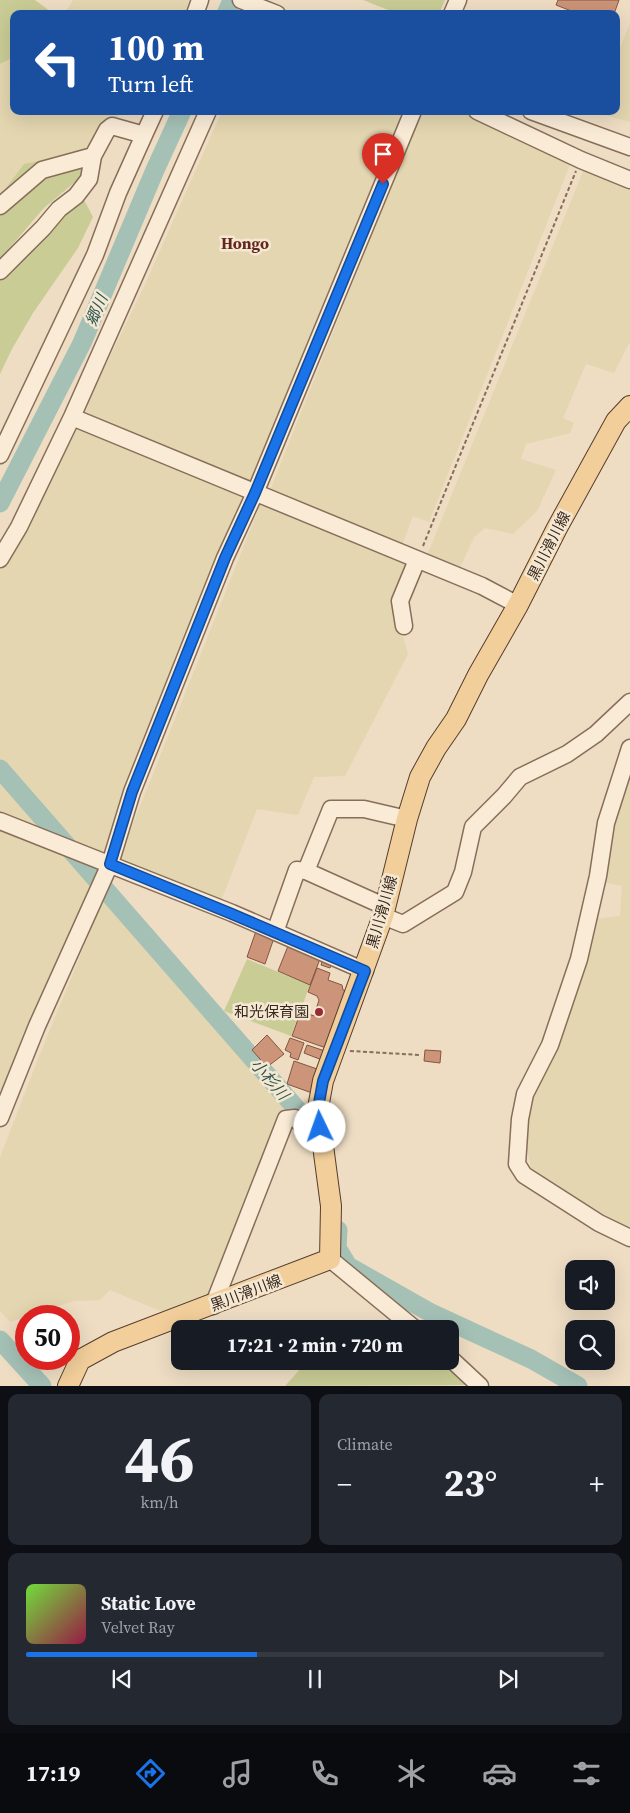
<!DOCTYPE html>
<meta charset="utf-8">
<style>
body{margin:0;font-family:"Source Serif 4","Noto Sans JP",serif;background:#242831;color:#f1f3f6;height:100vh;display:flex;flex-direction:column;font-size:19px;white-space:nowrap}
*{box-sizing:border-box;margin:0}
p{font-size:16px;color:#9ea1a6}
.icon{flex:none;width:28px;height:28px;fill:none;stroke:currentColor;stroke-width:2;stroke-linecap:round;stroke-linejoin:round}
.map{position:relative;height:1386px;overflow:hidden}
.details{display:flex;flex-direction:column;gap:8px;padding:8px;background:#0d0f14;flex:1}
.details>*{flex:none}
.guide{position:absolute;left:10px;top:10px;width:610px;height:105px;border-radius:10px;box-shadow:0 5px 20px #0002;background:#1a4fa0;color:#fff;overflow:hidden}
.fabs{position:absolute;left:565px;top:1260px;display:grid;gap:10px}
.fabs a{display:grid;place-items:center;width:50px;height:50px;border-radius:10px;background:#171b24;box-shadow:0 5px 20px #0002;font-size:25px}
.speed{position:absolute;left:15px;top:1305px;display:flex;gap:10px;font-size:25px;font-weight:700;text-align:center}
.speed>*{display:grid;place-content:center;width:65px;height:65px;border-radius:50%;background:#171b24;box-shadow:0 5px 20px #0002;line-height:1}
.speed .limit{border:8px solid #d22;background:#fff;color:#111}
.pin{position:absolute;display:grid;place-items:center;width:42px;height:42px;color:#fff;margin:-51px -21px;border-radius:50% 50% 50% 0;rotate:-45deg;box-shadow:0 0 5px #0007}
.pin .icon{rotate:45deg}
.me{position:absolute;width:55px;margin:-28px;rotate:357deg;stroke-linejoin:round;filter:drop-shadow(0 0 4px #0008)}
.turn{display:flex;align-items:center;gap:18px;height:105px;padding:0 15px;font-size:22px}
.turn .icon{width:65px;height:65px;stroke-width:2.5}
.turn b{display:block;font-size:35px;line-height:42px}
.big{font-size:38px;font-weight:700;line-height:1.1}
.details .card{flex:1;display:flex;flex-direction:column;justify-content:center;gap:8px;min-width:0;padding:0 18px;border-radius:10px;background:#242831}
.details .dial{align-items:center;gap:0}
.dial b{font-size:65px;line-height:1}
.song{display:flex;align-items:center;gap:15px}
.cover{width:60px;height:60px;border-radius:8px;background:linear-gradient(135deg,hsl(100 70% 55%),hsl(340 70% 35%))}
.played{height:5px;border-radius:2px;background:linear-gradient(90deg,#1a73e8 40%,#363941 40%)}
.keys{display:flex;justify-content:space-around;direction:ltr}
.heat{display:flex;justify-content:space-between;align-items:center;font-size:28px;direction:ltr}
.details .tiles{flex:1;display:grid;gap:8px;grid-template-columns:1fr 1fr}
.card:last-child{grid-column:span 2}
.trip{position:absolute;left:171px;top:1320px;width:288px;height:50px;border-radius:10px;background:#171b24;box-shadow:0 5px 20px #0002;font-weight:700;line-height:50px;text-align:center}
.tab-bar{display:flex;height:80px;justify-content:space-around;align-items:center;background:#090b0e;color:#9ea1a6}
.tab-bar .icon{width:35px;height:35px}
.tab-bar .current{color:#1a73e8}
.tab-bar b{font-size:22px;color:#f1f3f6}
.map>svg:first-child{display:block}
.farmland{fill:#e3d6b0}
.green{fill:#cacc96}
.lines{fill:none;stroke-linecap:round;stroke-linejoin:round}
.river{stroke:#a5c1b6;stroke-width:19}
.building{fill:#cc9478;stroke:#87553f}
.minor-casing{stroke:#886e5a;stroke-width:19}
.major-casing{stroke:#563d2e;stroke-width:22}
.path{stroke:#886e5a;stroke-width:2;stroke-dasharray:4 2.5;stroke-linecap:butt}
.minor{stroke:#f9ebd6;stroke-width:16}
.major{stroke:#f1ce9a;stroke-width:20}
.route-casing{stroke:#114b97;stroke-width:12}
.route{stroke:#1a73e8;stroke-width:9}
.poi-dot{fill:#972a34;stroke:#f5e8d2;stroke-width:2}
.labels{text-anchor:middle;stroke-width:5;stroke-linejoin:round;paint-order:stroke}
.street-label{font-size:15px;fill:#38281e;stroke:#f5e8d2}
.poi-label{font-size:15px;fill:#38281e;stroke:#f5e8d2;text-anchor:end}
.neighbourhood-label{font-size:16px;font-weight:bold;fill:#64261d;stroke:#f5e8d2}
.water-label{font-size:16px;font-style:italic;fill:#2d5751;stroke:#f5e8d2}
</style>
<div class="map">
<svg width="630" height="1386" viewBox="0 0 630 1386">
<rect width="100%" height="100%" fill="#eeddc3"/>
<path class="farmland" d="M 73,0 L 189,0 L 185,14 L 64,14 Z
M 630,23 L 630,122 L 594,112 L 616,111 L 616,58 Z
M 14,57 L 14,111 L 125,111 L 109,123 L 89,152 L 0,196 L 0,64 Z
M 222,111 L 402,111 L 252,484 L 81,416 L 143,289 Z
M 421,111 L 462,111 L 571,162 L 429,522 L 413,516 L 401,548 L 269,493 Z
M 584,169 L 630,187 L 630,344 L 629,343 L 614,373 L 586,364 L 563,418 L 574,423 L 570,433 L 526,444 L 521,459 L 556,470 L 537,511 L 513,534 L 485,528 L 474,537 L 460,568 L 426,558 Z
M 77,429 L 245,497 L 105,855 L 0,813 L 0,571 Z
M 261,503 L 409,566 L 393,603 L 408,654 L 345,776 L 314,777 L 298,815 L 257,809 L 221,901 L 119,859 Z
M 630,767 L 630,1229 L 532,1172 L 525,1141 L 528,1101 L 595,919 L 620,916 L 622,886 L 602,882 L 611,824 Z
M 0,829 L 100,866 L 0,1113 Z
M 106,893 L 286,1102 L 208,1298 L 168,1314 L 110,1290 L 100,1300 L 74,1301 L 10,1322 L 0,1311 L 0,1157 L 40,1054 Z"/>
<path class="green" d="M 0,0 L 35,0 L 54,14 L 14,14 L 14,57 L 0,64 Z
M 363,0 L 445,0 L 439,14 L 398,14 Z
M 89,152 L 81,177 L 44,208 L 0,259 L 0,196 L 24,164 Z
M 82,196 L 93,217 L 78,248 L 33,313 L 12,349 L 0,374 L 0,279 Z
M 247,959 L 310,985 L 291,1036 L 224,1011 Z
M 313,1361 L 444,1361 L 467,1385 L 285,1386 L 303,1366 Z"/>
<g class="lines">
<path class="river" d="M 226,14 L 232,0
M 0,503 L 82,343 L 155,170 L 182,111
M 0,769 L 302,1115 L 313,1130
M 338,1230 L 337,1248 L 348,1266 L 431,1313 L 531,1359 L 578,1386
M 0,1340 L 42,1386"/>
</g>
<path class="building" d="M 558,0 L 619,0 L 614,14 L 579,14 L 556,5 Z
M 256,931 L 274,938 L 265,964 L 247,957 Z
M 288,946 L 320,959 L 310,985 L 278,971 Z
M 323,959 L 332,962 L 330,968 L 321,965 Z
M 317,968 L 330,973 L 328,980 L 342,985 L 343,990 L 349,992 L 329,1049 L 292,1036 L 301,1011 L 314,1016 L 319,1000 L 317,996 L 308,992 Z
M 267,1035 L 284,1054 L 267,1067 L 252,1050 Z
M 290,1038 L 304,1043 L 298,1060 L 290,1057 L 291,1053 L 285,1050 Z
M 307,1045 L 325,1051 L 322,1060 L 304,1053 Z
M 425,1050 L 441,1051 L 440,1063 L 424,1061 Z
M 294,1061 L 320,1070 L 312,1093 L 287,1084 Z"/>
<g class="lines">
<g class="minor-casing">
<path id="minor" d="M 241,0 L 277,14
M 195,14 L 200,0
M 452,14 L 458,0
M 477,111 L 581,160 L 630,180
M 531,111 L 630,147
M 0,206 L 42,170 L 93,156 L 107,130 L 112,126 L 144,135 L 155,111
M 0,271 L 43,228 L 59,209 L 76,196 L 89,179 L 93,156
M 72,417 L 482,586 L 518,605
M 0,455 L 95,255 L 118,193 L 144,135
M 0,559 L 19,527 L 72,417 L 208,111
M 404,626 L 400,601 L 417,560
M 630,748 L 606,823 L 598,876 L 579,959 L 550,1045 L 525,1094 L 520,1119 L 517,1164 L 524,1175 L 599,1223 L 630,1238
M 0,821 L 232,913 L 365,971
M 306,871 L 331,809 L 364,809 L 407,819
M 383,916 L 403,924 L 455,892 L 463,872 L 473,827 L 504,796 L 520,777 L 567,754 L 596,734 L 630,702
M 275,932 L 297,870 L 306,871 L 386,907
M 0,1118 L 37,1026 L 110,864 L 132,792 L 225,558 L 255,493 L 413,111
M 330,1259 L 415,1329
M 213,1306 L 286,1119 L 295,1118 L 323,1145
M 450,1358 L 480,1386"/>
</g>
<g class="major-casing">
<path id="major" d="M 68,1386 L 80,1360 L 113,1342 L 330,1259 L 331,1206 L 318,1108 L 323,1081 L 383,916 L 407,819 L 420,777 L 436,748 L 456,719 L 478,675 L 518,605 L 557,528 L 616,421 L 630,406"/>
</g>
<path class="path" d="M 423,546 L 576,171
M 350,1051 L 420,1055"/>
<use href="#minor" class="minor"/>
<use href="#major" class="major"/>
</g>
<g class="lines">
<g class="route-casing">
<path id="route" d="M 320,1127 L 318,1108 L 323,1081 L 365,971 L 232,914 L 110,864 L 132,792 L 225,558 L 255,493 L 383,184"/>
</g>
<use href="#route" class="route"/>
</g>
<circle class="poi-dot" cx="319" cy="1012" r="5"/>
<g class="labels">
<g class="street-label">
<text transform="translate(549 546) rotate(-63)" y="5">黒川滑川線</text>
<text transform="translate(382 912) rotate(-74)" y="5">黒川滑川線</text>
<text transform="translate(246 1293) rotate(-21)" y="5">黒川滑川線</text>
</g>
<g class="poi-label">
<text x="309" y="1017">和光保育園</text>
</g>
<g class="neighbourhood-label">
<text x="245" y="249">Hongo</text>
</g>
<g class="water-label">
<text transform="translate(96 310) rotate(-67)" y="6">郷川</text>
<text transform="translate(270 1079) rotate(49)" y="6">小杉川</text>
</g>
</g>
</svg>
<div class="fabs">
<a><svg class="icon" aria-label="sound" viewBox="0 0 24 24"><path d="M4 9h4l5-4v14l-5-4H4zM17 9q2 3 0 6"/></svg></a>
<a><svg class="icon" aria-label="search" viewBox="0 0 24 24"><circle cx="10" cy="10" r="6"/><path d="M15 15l6 6"/></svg></a>
</div>
<div class="speed"><div class="limit">50</div></div>
<div class="pin" style="left:383px;top:184px;background:#d93025"><svg class="icon" aria-label="arrive" viewBox="0 0 24 24"><path d="M6 21V4h12l-3 4 3 4H6"/></svg></div>
<svg class="me" style="left:320px;top:1127px" viewBox="-20 -20 40 40"><circle r="19" fill="#fff"/><path d="M0-13L10 11 0 6-10 11z" fill="#1a73e8"/></svg>
<div class="trip">17:21 · 2 min · 720 m</div>
<div class="guide">
<div class="turn"><svg class="icon" aria-label="left" viewBox="0 0 24 24"><path d="M17 20v-9H6M10 6l-5 5 5 5"/></svg><div><b>100 m</b>Turn left</div></div>
</div>
</div>
<section class="details">
<div class="tiles">
<div class="card dial"><b>46</b><p>km/h</p></div>
<div class="card"><p>Climate</p>
<div class="heat"><a>−</a><b class="big">23°</b><a>+</a></div>
</div>
<div class="card">
<div class="song"><i class="cover"></i><div><b>Static Love</b><p>Velvet Ray</p></div></div>
<div class="played"></div>
<div class="keys"><svg class="icon" aria-label="previous" viewBox="0 0 24 24"><path d="M18 5L8 12l10 7zM5 5v14"/></svg><svg class="icon" aria-label="pause" viewBox="0 0 24 24"><path d="M8 5v14M16 5v14"/></svg><svg class="icon" aria-label="next" viewBox="0 0 24 24"><path d="M6 5l10 7-10 7zM19 5v14"/></svg></div>
</div>
</div>
</section>
<nav class="tab-bar">
<b>17:19</b>
<svg class="icon current" aria-label="directions" viewBox="0 0 24 24"><path d="M12 3l9 9-9 9-9-9zM9 14v-3h6M13 9l2 2-2 2"/></svg>
<svg class="icon" aria-label="music" viewBox="0 0 24 24"><path d="M9 18V5l10-2v13"/><circle cx="6" cy="18" r="3"/><circle cx="16" cy="16" r="3"/></svg>
<svg class="icon" aria-label="phone" viewBox="0 0 24 24"><path d="M5 4h4l2 5-3 2q2 4 5 5l2-3 5 2v4C11 20 4 13 5 4z"/></svg>
<svg class="icon" aria-label="climate" viewBox="0 0 24 24"><path d="M12 3v18M4 7l16 10M4 17L20 7"/></svg>
<svg class="icon" aria-label="car" viewBox="0 0 24 24"><path d="M5 17H2v-5l4-1 3-4h7l3 4 3 1v5h-3M9 17h6M6 11h13"/><circle cx="7" cy="17" r="2"/><circle cx="17" cy="17" r="2"/></svg>
<svg class="icon" aria-label="filters" viewBox="0 0 24 24"><path d="M4 7h16M4 17h16"/><circle cx="9" cy="7" r="2"/><circle cx="15" cy="17" r="2"/></svg>
</nav>
